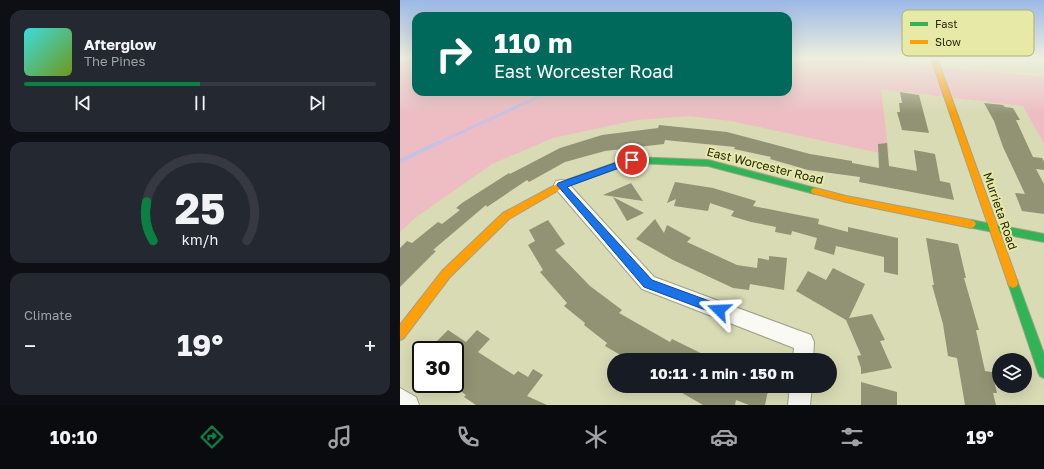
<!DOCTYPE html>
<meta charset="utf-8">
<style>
body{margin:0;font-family:"Golos Text",sans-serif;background:#242831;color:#f1f3f6;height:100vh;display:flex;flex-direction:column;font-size:15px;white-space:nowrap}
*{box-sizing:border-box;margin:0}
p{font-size:13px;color:#9ea1a6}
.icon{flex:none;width:22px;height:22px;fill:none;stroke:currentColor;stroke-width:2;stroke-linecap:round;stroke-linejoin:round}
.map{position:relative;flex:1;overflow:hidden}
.details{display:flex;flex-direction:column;gap:10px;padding:10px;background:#0d0f14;width:400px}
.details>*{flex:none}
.banner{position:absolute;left:12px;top:12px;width:380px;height:84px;border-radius:12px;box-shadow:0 4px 16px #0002;background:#00695c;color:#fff;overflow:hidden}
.tools{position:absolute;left:592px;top:353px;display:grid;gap:8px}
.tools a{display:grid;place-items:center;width:40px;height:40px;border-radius:50%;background:#171b24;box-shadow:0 4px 16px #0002;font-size:20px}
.speed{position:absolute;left:12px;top:341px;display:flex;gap:8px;font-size:20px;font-weight:700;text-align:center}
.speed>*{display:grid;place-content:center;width:52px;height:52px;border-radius:50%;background:#171b24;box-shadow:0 4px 16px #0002;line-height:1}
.speed .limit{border:2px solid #111;border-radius:6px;background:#fff;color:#111}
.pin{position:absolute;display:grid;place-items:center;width:34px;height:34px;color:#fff;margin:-17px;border:2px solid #fff;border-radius:50%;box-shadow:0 1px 4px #0007}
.me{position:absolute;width:44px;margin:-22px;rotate:291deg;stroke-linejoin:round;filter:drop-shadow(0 0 3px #0008)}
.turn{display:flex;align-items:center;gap:14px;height:84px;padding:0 16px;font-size:18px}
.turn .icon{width:52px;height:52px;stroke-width:2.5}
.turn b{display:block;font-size:28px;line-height:34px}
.big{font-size:30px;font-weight:700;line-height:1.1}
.details .tile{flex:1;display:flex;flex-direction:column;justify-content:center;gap:6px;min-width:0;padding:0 14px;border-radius:12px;background:#242831}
.details .dial{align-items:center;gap:0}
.dial svg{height:104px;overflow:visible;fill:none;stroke:#363941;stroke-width:7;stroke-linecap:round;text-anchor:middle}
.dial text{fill:#f1f3f6;stroke:none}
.song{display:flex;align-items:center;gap:12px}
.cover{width:48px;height:48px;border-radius:6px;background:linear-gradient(135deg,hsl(180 70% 55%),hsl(80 70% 35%))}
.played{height:4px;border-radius:2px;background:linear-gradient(90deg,#0b8043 50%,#363941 50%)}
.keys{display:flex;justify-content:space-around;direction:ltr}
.heat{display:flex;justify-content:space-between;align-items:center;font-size:22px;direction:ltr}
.trip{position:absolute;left:207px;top:353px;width:230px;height:40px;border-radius:20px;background:#171b24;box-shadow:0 4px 16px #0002;font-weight:700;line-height:40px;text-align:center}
.dock{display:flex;height:64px;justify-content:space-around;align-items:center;background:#090b0e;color:#9ea1a6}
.dock .icon{width:28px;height:28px}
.dock .selected{color:#0b8043}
.dock b{font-size:18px;color:#f1f3f6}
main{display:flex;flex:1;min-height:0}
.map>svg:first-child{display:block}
.green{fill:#edbdc3}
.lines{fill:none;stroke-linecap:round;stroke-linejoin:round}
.stream-far1{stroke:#c7c1e5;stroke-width:3}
.stream{stroke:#c7c1e5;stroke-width:4}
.building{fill:#929374}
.street-casing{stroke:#a0a184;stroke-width:2}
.fast-casing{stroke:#a0a184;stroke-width:2}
.slow-casing{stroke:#a0a184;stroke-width:2}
.street{fill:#f9faf4;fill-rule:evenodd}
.fast{fill:#30b455;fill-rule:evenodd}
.slow{fill:#ff9f0a;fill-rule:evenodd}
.route{fill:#1a73e8;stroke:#114b97}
.labels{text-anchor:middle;stroke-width:4;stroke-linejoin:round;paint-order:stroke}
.street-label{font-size:12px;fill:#27280d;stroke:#e7eaa6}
.key{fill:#e7eaa6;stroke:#adb078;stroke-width:1}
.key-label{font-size:11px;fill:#27280d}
</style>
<main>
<section class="details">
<div class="tile">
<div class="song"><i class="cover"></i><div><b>Afterglow</b><p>The Pines</p></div></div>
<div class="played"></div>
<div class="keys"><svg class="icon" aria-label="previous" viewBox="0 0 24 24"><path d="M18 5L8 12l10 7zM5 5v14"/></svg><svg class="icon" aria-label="pause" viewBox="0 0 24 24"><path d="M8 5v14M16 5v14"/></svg><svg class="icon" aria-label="next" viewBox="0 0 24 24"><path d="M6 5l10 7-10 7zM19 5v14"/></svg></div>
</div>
<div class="tile dial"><svg viewBox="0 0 100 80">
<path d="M14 69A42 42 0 1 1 86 69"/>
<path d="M14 69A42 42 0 0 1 9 39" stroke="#0b8043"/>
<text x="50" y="56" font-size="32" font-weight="700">25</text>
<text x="50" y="72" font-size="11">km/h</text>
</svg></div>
<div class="tile"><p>Climate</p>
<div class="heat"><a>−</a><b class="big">19°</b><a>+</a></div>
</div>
</section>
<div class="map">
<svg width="644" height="405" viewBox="0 0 644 405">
<rect width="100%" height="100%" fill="#d9dbb5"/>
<path class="green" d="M 10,58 L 16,58 L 16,92 L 388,92 L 388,58 L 445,58 L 644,77 L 644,144 L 623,106 L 481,89 L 489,155 L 331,121 L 289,116 L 237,120 L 153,138 L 92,164 L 15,218 L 0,232 L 0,62 Z"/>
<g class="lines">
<path class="stream-far1" d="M 36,144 L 149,92"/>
<path class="stream" d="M 0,161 L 38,143"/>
</g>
<path class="building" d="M 500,92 L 519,95 L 529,133 L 502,130 L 497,112 L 500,112 L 499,103 L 502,103 Z
M 584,103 L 603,105 L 605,107 L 613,108 L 620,120 L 616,120 L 633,157 L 642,158 L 644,162 L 644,170 L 636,169 L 644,184 L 644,214 L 622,211 L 615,193 L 625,194 L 603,147 L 594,121 Z
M 259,125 L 327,132 L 410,154 L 452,161 L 452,163 L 479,168 L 478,144 L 487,143 L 489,166 L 517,171 L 514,150 L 535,154 L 540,181 L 550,183 L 554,200 L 459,182 L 460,177 L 408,170 L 370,159 L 371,157 L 334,149 L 335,147 L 265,140 L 264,144 L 205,151 L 165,162 L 129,182 L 127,180 L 87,207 L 86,205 L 33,250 L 36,251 L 0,287 L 0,248 L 7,241 L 12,243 L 38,222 L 42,224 L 60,210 L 56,208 L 62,203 L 109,173 L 110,174 L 160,148 L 202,135 L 258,128 Z
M 275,182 L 313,188 L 356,201 L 353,206 L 419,219 L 418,224 L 448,232 L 448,227 L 498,238 L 498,275 L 484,272 L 484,257 L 436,246 L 434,255 L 414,249 L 417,238 L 392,231 L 391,235 L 375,232 L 376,227 L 351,222 L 331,216 L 334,211 L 310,203 L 308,211 L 274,206 L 276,199 L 267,203 Z
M 231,183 L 243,201 L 203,195 Z
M 213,197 L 244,213 L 227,221 Z
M 255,219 L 264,233 L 267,225 L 291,238 L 287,242 L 337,265 L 357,268 L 358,258 L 369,260 L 369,256 L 387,258 L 384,290 L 350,284 L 349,290 L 333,288 L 273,260 L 236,239 Z
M 148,220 L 165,244 L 155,250 L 190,286 L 222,310 L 219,313 L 270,342 L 272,339 L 315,360 L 229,360 L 205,346 L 207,343 L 184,325 L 185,323 L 164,306 L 167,303 L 140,272 L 143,270 L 128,245 L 135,241 L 129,230 Z
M 526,238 L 558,244 L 566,278 L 564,278 L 579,330 L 576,330 L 585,371 L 592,372 L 597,393 L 593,393 L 596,405 L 565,405 L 557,358 L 548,356 L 543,324 L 532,285 L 534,285 Z
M 433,268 L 465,284 L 449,318 L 472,314 L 485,340 L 480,341 L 492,368 L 461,374 L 461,368 L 457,356 L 461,355 L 446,320 L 396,291 L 408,271 L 426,280 Z
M 48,330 L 66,342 L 77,330 L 90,339 L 78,352 L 114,375 L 118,371 L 128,377 L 133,369 L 143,375 L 127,396 L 147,405 L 76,405 L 64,397 L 66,395 L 55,387 L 55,350 L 28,350 Z
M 461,382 L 497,392 L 497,405 L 461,405 Z
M 270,386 L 369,386 L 365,405 L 349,405 L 336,400 L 335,405 L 303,405 Z"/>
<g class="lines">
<g class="street-casing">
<path id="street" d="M 161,180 L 166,181 L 254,277 L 411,335 L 414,342 L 413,360 L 393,360 L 394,348 L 242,289 L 156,189 L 154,185 L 156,181 Z
M 390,386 L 412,386 L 410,405 L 388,405 Z
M 0,388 L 16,397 L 19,405 L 0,405 Z"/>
</g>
<g class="fast-casing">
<path id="fast" d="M 232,157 L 308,160 L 415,188 L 419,191 L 415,194 L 308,166 L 233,163 L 161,188 L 157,185 L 158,183 Z
M 571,220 L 644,234 L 644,242 L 568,227 L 566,224 L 568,221 Z
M 613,278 L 617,280 L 618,283 L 644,354 L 644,378 L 640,376 L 638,372 L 608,283 L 609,280 Z"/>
</g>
<g class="slow-casing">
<path id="slow" d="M 531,58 L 537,58 L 618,283 L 617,286 L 613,288 L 609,286 L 608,283 Z
M 161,182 L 164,183 L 165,185 L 164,187 L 109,219 L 50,277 L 4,338 L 0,340 L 0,325 L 42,271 L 103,213 Z
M 415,188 L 446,196 L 571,220 L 574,221 L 576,224 L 574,227 L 571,228 L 446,202 L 412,193 L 411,191 L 412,189 Z"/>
</g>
<use href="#street" class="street"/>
<use href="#fast" class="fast"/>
<use href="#slow" class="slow"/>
</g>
<linearGradient id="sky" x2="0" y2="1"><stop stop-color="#9bb9e7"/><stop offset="0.51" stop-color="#eeefde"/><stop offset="1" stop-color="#eeefde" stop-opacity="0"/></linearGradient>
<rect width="644" height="114" fill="url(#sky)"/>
<path class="route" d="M 232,157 L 236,160 L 235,162 L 167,187 L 252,280 L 323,306 L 325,310 L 323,314 L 319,315 L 244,287 L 157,185 L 158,183 Z"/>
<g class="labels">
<g class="street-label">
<text transform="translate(365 166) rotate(14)" y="4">East Worcester Road</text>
<text transform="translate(600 211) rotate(71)" y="4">Murrieta Road</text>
</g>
</g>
<rect x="502" y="10" width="132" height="46" rx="6" class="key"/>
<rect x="510" y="22" width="18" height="4" fill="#30b455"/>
<rect x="510" y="40" width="18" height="4" fill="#ff9f0a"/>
<g class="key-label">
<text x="535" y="28">Fast</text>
<text x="535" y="46">Slow</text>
</g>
</svg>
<div class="tools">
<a><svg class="icon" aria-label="layers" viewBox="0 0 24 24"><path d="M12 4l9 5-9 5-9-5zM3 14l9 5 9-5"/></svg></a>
</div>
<div class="speed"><div class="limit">30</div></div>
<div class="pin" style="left:232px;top:160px;background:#d93025"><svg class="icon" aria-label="arrive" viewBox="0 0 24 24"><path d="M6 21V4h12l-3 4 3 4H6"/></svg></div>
<svg class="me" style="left:319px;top:310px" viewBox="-20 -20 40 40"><path d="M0-17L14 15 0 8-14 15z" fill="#1a73e8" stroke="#fff" stroke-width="4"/></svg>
<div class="trip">10:11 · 1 min · 150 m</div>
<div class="banner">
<div class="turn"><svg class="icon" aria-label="right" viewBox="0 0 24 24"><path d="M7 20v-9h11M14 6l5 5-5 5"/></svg><div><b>110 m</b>East Worcester Road</div></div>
</div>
</div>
</main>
<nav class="dock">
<b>10:10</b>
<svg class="icon selected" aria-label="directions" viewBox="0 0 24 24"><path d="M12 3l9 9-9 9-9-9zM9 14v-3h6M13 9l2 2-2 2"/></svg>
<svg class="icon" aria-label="music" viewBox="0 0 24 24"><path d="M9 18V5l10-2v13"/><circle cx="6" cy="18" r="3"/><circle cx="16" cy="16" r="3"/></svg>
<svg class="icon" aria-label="phone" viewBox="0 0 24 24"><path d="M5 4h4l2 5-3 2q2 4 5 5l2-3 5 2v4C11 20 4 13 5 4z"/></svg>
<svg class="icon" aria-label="climate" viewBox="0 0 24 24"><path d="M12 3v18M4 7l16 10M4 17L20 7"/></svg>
<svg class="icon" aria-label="car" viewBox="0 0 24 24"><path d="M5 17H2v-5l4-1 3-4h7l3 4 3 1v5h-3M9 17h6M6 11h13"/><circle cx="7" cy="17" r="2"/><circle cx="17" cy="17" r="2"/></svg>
<svg class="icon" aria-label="filters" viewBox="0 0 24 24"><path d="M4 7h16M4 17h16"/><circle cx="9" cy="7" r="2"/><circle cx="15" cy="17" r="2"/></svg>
<b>19°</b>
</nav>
